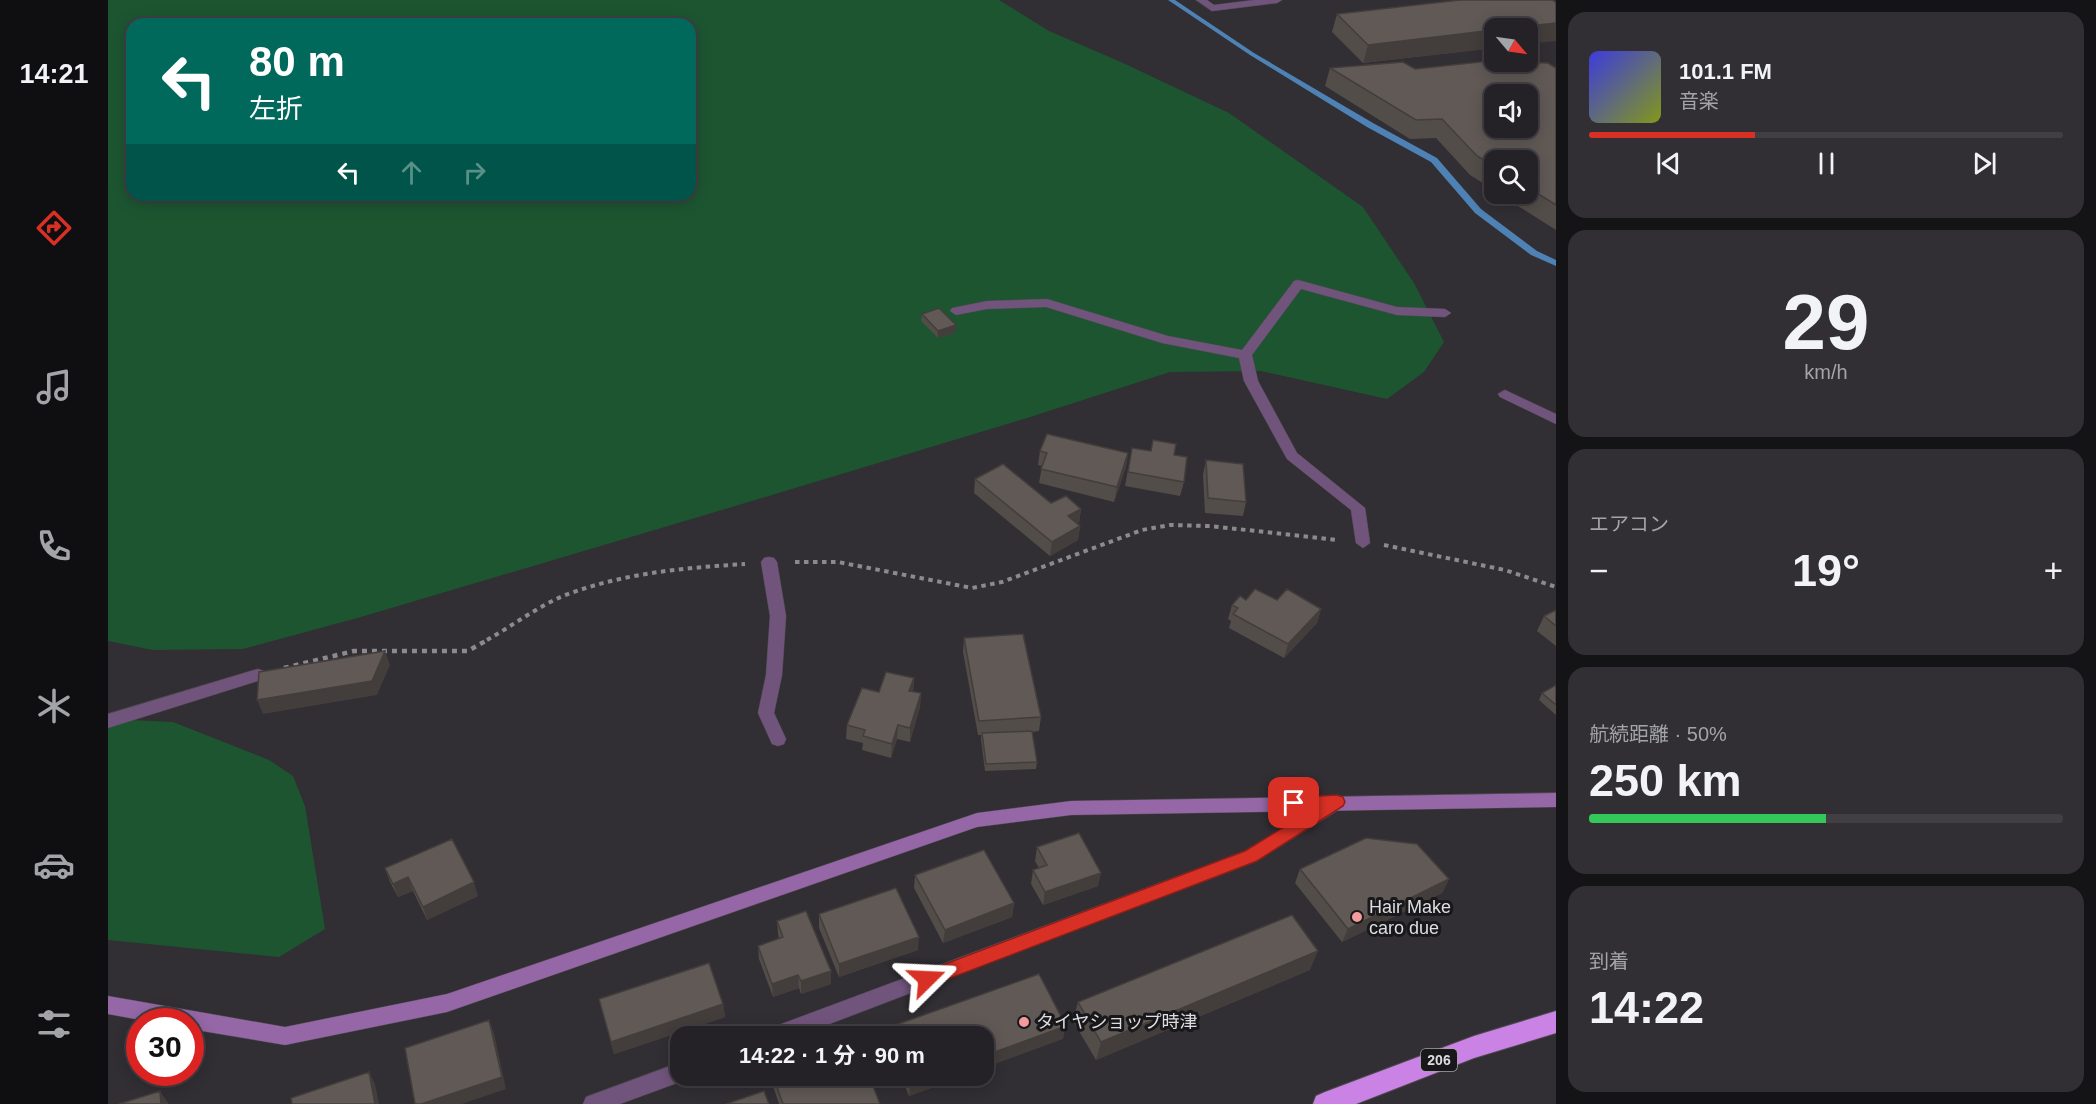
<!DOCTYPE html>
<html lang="ja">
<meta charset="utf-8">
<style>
body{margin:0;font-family:Arial,"Noto Sans JP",sans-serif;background:#312f33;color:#f1f3f6;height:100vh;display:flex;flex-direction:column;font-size:22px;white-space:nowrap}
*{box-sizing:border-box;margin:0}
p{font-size:20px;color:#a3a4a7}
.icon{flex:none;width:33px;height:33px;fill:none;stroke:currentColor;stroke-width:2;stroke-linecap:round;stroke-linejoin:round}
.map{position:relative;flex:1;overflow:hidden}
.sheet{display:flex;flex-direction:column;gap:12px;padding:12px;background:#141315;width:540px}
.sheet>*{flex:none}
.hud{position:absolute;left:18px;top:18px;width:570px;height:183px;border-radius:18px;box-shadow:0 3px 15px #0003,0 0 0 2px #423f44;background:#00695c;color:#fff;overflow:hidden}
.needle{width:39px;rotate:119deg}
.fabs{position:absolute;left:1376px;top:18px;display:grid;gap:12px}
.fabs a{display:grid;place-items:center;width:54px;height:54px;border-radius:12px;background:#252227;box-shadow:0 3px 15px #0003,0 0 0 2px #423f44;font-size:30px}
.speed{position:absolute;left:18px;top:1008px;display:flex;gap:12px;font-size:30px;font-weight:700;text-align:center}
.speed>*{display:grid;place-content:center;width:78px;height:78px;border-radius:50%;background:#252227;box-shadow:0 3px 15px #0003,0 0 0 2px #423f44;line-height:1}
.speed .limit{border:9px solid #d22;background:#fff;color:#111}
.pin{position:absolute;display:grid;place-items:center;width:51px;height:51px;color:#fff;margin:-26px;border-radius:12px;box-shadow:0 3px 9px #0006}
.me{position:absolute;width:66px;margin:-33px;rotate:69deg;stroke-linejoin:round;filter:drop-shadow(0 0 4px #0008)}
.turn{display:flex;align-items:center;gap:21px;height:126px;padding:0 24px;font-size:27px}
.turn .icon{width:78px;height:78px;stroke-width:2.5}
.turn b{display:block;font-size:42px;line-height:51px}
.lanes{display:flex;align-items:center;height:57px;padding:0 24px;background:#0003;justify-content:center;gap:30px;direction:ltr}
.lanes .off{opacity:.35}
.big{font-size:45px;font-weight:700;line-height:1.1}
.sheet .widget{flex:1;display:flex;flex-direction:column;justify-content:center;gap:9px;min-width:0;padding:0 21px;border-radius:18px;background:#312f33}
.sheet .dial{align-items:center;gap:0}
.dial b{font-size:78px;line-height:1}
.song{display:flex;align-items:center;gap:18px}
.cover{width:72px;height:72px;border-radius:9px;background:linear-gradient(135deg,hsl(240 70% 55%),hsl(70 70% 35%))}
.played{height:6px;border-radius:3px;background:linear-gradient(90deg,#d93025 35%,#423f44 35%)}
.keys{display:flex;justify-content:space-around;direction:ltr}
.heat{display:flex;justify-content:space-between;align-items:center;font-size:33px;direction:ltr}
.charge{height:9px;border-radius:4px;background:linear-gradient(90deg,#34c759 50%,#423f44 0)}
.trip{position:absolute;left:562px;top:1026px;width:324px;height:60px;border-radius:18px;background:#252227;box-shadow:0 3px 15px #0003,0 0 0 2px #423f44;font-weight:700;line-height:60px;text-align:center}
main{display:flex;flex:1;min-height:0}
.dock{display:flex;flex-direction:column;width:108px;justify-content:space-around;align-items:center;background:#0f0e10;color:#a3a4a7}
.dock .icon{width:42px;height:42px}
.dock .selected{color:#d93025}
.dock b{font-size:27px;color:#f1f3f6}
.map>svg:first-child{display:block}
.green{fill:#1d5531;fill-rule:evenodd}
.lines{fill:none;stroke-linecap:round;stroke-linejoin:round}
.stream{fill:#4e81b4;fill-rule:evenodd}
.street-casing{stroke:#4d4a50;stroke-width:1}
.secondary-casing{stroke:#4d4a50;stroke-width:1}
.highway-casing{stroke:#4d4a50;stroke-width:2}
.path-far1{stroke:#8c8a8f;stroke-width:4;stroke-dasharray:4.5 4.5;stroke-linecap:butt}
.path{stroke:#8c8a8f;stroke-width:4.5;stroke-dasharray:5 5;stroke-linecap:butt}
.street{fill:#71547c;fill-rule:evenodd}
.secondary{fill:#9567a6;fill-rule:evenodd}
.highway{fill:#ca82e4;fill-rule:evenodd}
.wall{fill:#534d49}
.shaded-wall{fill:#433e3c}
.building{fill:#605955;stroke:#433e3c;stroke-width:1.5;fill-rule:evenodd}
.route{fill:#d93025;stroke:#8d1f18;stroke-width:1.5}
.poi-dot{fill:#f59b9d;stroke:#18171a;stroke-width:2}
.labels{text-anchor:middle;stroke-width:6;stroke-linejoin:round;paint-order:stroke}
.shield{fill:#18171a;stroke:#a3a2a5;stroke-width:1.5}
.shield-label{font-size:14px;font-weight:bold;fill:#dedde1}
.near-poi-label{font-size:18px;fill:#dedde1;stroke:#18171a;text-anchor:start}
</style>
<main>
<nav class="dock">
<b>14:21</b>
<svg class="icon selected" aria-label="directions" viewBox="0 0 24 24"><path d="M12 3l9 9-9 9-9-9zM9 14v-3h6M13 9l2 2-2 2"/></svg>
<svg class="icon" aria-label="music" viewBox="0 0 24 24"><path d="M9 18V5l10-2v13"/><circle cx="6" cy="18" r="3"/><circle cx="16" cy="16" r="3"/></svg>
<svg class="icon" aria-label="phone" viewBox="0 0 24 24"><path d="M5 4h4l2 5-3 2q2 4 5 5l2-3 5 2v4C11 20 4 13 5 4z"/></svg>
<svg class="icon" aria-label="climate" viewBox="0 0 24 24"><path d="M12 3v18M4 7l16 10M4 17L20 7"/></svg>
<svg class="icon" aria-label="car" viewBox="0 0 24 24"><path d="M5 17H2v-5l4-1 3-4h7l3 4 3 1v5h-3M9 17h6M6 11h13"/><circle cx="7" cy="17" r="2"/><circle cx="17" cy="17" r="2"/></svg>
<svg class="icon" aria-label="filters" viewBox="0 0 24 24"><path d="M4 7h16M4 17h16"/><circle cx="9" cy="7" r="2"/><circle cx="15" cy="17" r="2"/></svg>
</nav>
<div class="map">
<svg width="1448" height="1104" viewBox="0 0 1448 1104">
<rect width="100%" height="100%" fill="#312e34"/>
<path class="green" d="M 0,0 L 891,0 L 941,31 L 1013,62 L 1121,113 L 1255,207 L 1306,283 L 1336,342 L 1316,372 L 1279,399 L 1153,371 L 1062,372 L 919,418 L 624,507 L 253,617 L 135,649 L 45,650 L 0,641 ZM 24,24 L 582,24 L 582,195 L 24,195 Z
M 0,719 L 65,722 L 161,760 L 185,776 L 197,806 L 217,929 L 171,957 L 0,940 Z"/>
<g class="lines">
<path class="stream" d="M 1060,0 L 1067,0 L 1146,53 L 1265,123 L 1329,158 L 1373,209 L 1429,251 L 1448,260 L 1448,266 L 1423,255 L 1367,213 L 1323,162 L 1259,127 L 1142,55 Z"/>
<g class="street-casing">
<path id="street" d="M 1088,0 L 1099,0 L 1106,5 L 1146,0 L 1174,0 L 1169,3 L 1104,11 Z
M 1190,280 L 1289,307 L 1337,309 L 1343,313 L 1337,317 L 1289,315 L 1193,289 L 1144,355 L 1150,381 L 1189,453 L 1257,508 L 1262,543 L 1255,548 L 1248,543 L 1243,510 L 1179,459 L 1136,381 L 1131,358 L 1054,343 L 938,307 L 879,309 L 848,315 L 842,311 L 844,308 L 879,301 L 939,299 L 1060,336 L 1134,350 L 1186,281 Z
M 1397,390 L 1448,414 L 1448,424 L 1392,397 L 1390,394 Z
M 661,557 L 666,558 L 669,562 L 678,616 L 674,675 L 666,713 L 678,739 L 676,744 L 670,746 L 664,744 L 650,713 L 658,675 L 662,616 L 653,562 L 656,558 Z
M 150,669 L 156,671 L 158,675 L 156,679 L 0,728 L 0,714 Z
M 1229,795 L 1235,797 L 1238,802 L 1235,807 L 1149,861 L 690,1036 L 657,1036 L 660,1029 L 1137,851 Z
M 573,1062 L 573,1076 L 582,1076 L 580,1079 L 512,1104 L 475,1104 L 478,1097 Z"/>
</g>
<g class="secondary-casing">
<path id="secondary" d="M 1448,793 L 1448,807 L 963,815 L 869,827 L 339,1012 L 177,1045 L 82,1029 L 82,1022 L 43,1022 L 0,1014 L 0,996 L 177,1027 L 339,994 L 869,813 L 963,801 Z"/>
</g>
<g class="highway-casing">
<path id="highway" d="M 1448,1011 L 1448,1033 L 1366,1058 L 1248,1104 L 1205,1104 L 1208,1096 L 1217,1092 L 1366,1036 Z"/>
</g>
<path class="path-far1" d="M 1276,545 L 1397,570 L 1448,587
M 687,562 L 730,562 L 864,588 L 894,582 L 1034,530 L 1062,525 L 1102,526 L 1230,540
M 379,640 C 404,626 429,607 455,596 C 514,573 575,568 637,564"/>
<path class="path" d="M 176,668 L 246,651 L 360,651 L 381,639"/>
<use href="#street" class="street"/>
<use href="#secondary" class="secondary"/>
<use href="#highway" class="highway"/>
</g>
<path class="wall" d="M 1229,14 L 1386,28 L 1386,48 L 1255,63 L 1224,32 Z
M 1222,68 L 1307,69 L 1448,68 L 1448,230 L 1391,194 L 1419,194 L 1419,160 L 1386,160 L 1386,190 L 1362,175 L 1328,138 L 1302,139 L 1217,86 Z
M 814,314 L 847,333 L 830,338 L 813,321 Z
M 1024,448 L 1066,455 L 1076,482 L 1072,496 L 1017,486 Z
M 932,451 L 1020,453 L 1018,467 L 1006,502 L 931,483 L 934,466 L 930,465 Z
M 1098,460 L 1138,502 L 1135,516 L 1097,513 L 1095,475 Z
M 867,479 L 943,503 L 973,509 L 971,523 L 970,524 L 972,526 L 970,540 L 942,556 L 866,493 Z
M 1138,600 L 1169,600 L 1213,609 L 1209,623 L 1176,658 L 1121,628 L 1123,621 L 1120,619 L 1124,605 Z
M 1448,610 L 1448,646 L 1429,631 L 1436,616 Z
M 856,638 L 933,717 L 931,731 L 924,732 L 929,762 L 928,769 L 877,771 L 873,740 L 873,735 L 870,735 L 855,652 Z
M 806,678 L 805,692 L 813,693 L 812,707 L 802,742 L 789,739 L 783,758 L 754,750 L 755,743 L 738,739 L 739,725 L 771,692 Z
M 1448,685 L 1448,715 L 1431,700 L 1434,693 Z
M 929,847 L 990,886 L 935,905 L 923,884 L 925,870 L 931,868 L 927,861 Z
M 277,868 L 370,896 L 319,920 L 305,891 L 290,897 L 282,882 Z
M 1192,869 L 1341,879 L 1334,893 L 1234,942 L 1187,883 Z
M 807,875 L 906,903 L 904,917 L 835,943 L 806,888 Z
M 711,914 L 810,950 L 731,977 L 711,928 Z
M 669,921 L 723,971 L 723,984 L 693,994 L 691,988 L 665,997 L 651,959 L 650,946 L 671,939 L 670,934 Z
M 1202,970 L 988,1060 L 965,1021 L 970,1002 Z
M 491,999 L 615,1004 L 617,1017 L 506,1054 Z
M 779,1028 L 955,1039 L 876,1036 L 779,1036 Z
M 663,1076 L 761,1076 L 772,1104 L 671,1104 L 664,1083 Z
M 793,1076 L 856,1076 L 801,1096 Z"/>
<path class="shaded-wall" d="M 1448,23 L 1448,41 L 1419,44 L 1419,28 L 1401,28 Z
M 1386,30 L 1386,48 L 1255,63 L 1260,45 Z
M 848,325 L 847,333 L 830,338 L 830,331 Z
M 1020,453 L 1018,467 L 1006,502 L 1009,487 Z
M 973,509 L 971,523 L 957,530 L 960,516 Z
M 972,526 L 970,540 L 942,556 L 944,542 Z
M 1213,609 L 1209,623 L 1176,658 L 1180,644 Z
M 277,651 L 282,665 L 269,695 L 155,714 L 149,700 Z
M 806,678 L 805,692 L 801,691 Z
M 813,693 L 812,707 L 802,742 L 802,728 Z
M 790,725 L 789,739 L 783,758 L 784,744 Z
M 993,873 L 990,886 L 935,905 L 937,892 Z
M 300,877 L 305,891 L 290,897 L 285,884 Z
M 1341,879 L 1334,893 L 1234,942 L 1240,929 Z
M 366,882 L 370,896 L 319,920 L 315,907 Z
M 906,903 L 904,917 L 835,943 L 837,930 Z
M 811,937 L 810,950 L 731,977 L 731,964 Z
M 1210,951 L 1202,970 L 988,1060 L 993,1042 Z
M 723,971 L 723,984 L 693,994 L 693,981 Z
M 690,975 L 691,988 L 665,997 L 664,984 Z
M 615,1004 L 617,1017 L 506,1054 L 503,1042 Z
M 381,1020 L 386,1033 L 398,1089 L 354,1104 L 313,1104 Z
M 958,1026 L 955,1039 L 876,1068 L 876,1056 Z
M 261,1072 L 267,1084 L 271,1104 L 266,1104 Z
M 823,1076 L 856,1076 L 801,1096 L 802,1083 Z
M 52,1091 L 60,1103 L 60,1104 L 53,1104 Z"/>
<path class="building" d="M 1352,0 L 1445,0 L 1448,3 L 1448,23 L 1401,28 L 1386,28 L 1386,30 L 1260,45 L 1229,14 Z
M 1381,61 L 1440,63 L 1448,68 L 1448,205 L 1419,187 L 1419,160 L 1386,160 L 1386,166 L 1369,156 L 1334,119 L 1308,120 L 1222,68 L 1295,62 L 1307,69 ZM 1386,94 L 1419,94 L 1419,128 L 1386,128 Z
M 831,308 L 848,325 L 830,331 L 814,314 Z
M 939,434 L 1020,453 L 1009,487 L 933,469 L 939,453 L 932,451 Z
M 1045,440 L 1068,444 L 1066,455 L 1079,457 L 1076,482 L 1020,472 L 1024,448 L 1043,451 Z
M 1098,460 L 1135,464 L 1138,502 L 1100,498 Z
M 895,464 L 943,503 L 958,496 L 973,509 L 960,516 L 972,526 L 944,542 L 867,479 Z
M 1147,589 L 1169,600 L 1179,589 L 1213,609 L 1180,644 L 1125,614 L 1130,608 L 1124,605 L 1132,596 L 1138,600 Z
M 1448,610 L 1448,626 L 1436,616 Z
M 915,634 L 933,717 L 871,721 L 856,638 Z
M 277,651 L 264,681 L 149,700 L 151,672 Z
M 778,672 L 806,678 L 801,691 L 813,693 L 802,728 L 790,725 L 784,744 L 755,736 L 757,730 L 739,725 L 754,688 L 771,692 Z
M 1448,685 L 1448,705 L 1434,693 Z
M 924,731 L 929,762 L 878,764 L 874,733 Z
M 971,833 L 993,873 L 937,892 L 925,870 L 939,865 L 929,847 Z
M 1258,838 L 1309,844 L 1341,879 L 1240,929 L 1192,869 Z
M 344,839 L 366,882 L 315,907 L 300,877 L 285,884 L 277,868 Z
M 876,850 L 906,903 L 837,930 L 807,875 Z
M 788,888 L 811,937 L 731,964 L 711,914 Z
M 698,911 L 723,971 L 693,981 L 690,975 L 664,984 L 650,946 L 675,937 L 669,921 Z
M 1184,915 L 1210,951 L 993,1042 L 970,1002 Z
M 601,963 L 615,1004 L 503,1042 L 491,999 Z
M 931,974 L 958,1026 L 876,1056 L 876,1036 L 783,1036 L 779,1028 Z
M 381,1020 L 394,1077 L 313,1104 L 307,1104 L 297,1048 Z
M 261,1072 L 267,1104 L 184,1104 L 183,1098 Z
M 665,1076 L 761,1076 L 772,1104 L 675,1104 Z
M 799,1076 L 823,1076 L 802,1083 Z
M 52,1091 L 53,1104 L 11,1104 Z
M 656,1091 L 661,1104 L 618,1104 Z"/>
<path class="route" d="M 1229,795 L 1235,797 L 1237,802 L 1235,806 L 1149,861 L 819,987 L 813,985 L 810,979 L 813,973 L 1137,851 L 1205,809 L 1180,807 L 1178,803 L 1180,798 Z"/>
<g class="poi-dot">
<circle cx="1249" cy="917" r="6"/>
<circle cx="916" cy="1022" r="6"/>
</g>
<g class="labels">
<rect class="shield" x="1313" y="1049" width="36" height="22" rx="4.5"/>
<g class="shield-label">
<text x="1331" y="1065">206</text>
</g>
<g class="near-poi-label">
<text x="1261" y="913">Hair Make<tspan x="1261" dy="21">caro due</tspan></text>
<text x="928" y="1028">タイヤショップ時津</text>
</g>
</g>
</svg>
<div class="fabs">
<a><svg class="needle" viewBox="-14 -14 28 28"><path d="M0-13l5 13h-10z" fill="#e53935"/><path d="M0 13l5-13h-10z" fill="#a3a4a7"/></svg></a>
<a><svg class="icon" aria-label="sound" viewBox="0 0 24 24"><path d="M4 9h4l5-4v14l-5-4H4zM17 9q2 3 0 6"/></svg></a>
<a><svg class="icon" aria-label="search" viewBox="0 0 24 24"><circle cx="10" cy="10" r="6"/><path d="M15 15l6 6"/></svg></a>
</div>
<div class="speed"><div class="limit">30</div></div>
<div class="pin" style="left:1186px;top:803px;background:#d93025"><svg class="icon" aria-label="arrive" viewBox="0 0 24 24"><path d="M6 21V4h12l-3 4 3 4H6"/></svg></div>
<svg class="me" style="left:819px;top:979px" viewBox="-20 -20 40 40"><path d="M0-17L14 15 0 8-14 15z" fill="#d93025" stroke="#fff" stroke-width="4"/></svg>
<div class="trip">14:22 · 1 分 · 90 m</div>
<div class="hud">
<div class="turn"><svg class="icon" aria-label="left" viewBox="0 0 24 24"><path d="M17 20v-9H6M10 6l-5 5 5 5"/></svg><div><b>80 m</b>左折</div></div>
<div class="lanes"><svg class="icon" aria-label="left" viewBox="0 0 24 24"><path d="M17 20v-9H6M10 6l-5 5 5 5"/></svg><svg class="icon off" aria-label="ahead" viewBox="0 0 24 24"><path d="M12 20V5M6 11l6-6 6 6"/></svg><svg class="icon off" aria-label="right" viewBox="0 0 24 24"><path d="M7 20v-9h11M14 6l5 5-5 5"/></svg></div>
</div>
</div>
<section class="sheet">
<div class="widget">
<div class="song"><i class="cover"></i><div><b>101.1 FM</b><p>音楽</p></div></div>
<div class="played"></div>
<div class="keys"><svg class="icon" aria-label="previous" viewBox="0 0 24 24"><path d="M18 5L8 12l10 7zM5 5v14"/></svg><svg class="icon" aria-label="pause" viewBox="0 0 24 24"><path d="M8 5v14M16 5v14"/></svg><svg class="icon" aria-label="next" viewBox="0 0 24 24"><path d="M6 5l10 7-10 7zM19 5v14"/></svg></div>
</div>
<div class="widget dial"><b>29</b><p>km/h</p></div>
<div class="widget"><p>エアコン</p>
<div class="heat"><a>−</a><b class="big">19°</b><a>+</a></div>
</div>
<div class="widget"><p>航続距離 · 50%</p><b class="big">250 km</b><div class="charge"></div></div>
<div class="widget"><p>到着</p><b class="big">14:22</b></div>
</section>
</main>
